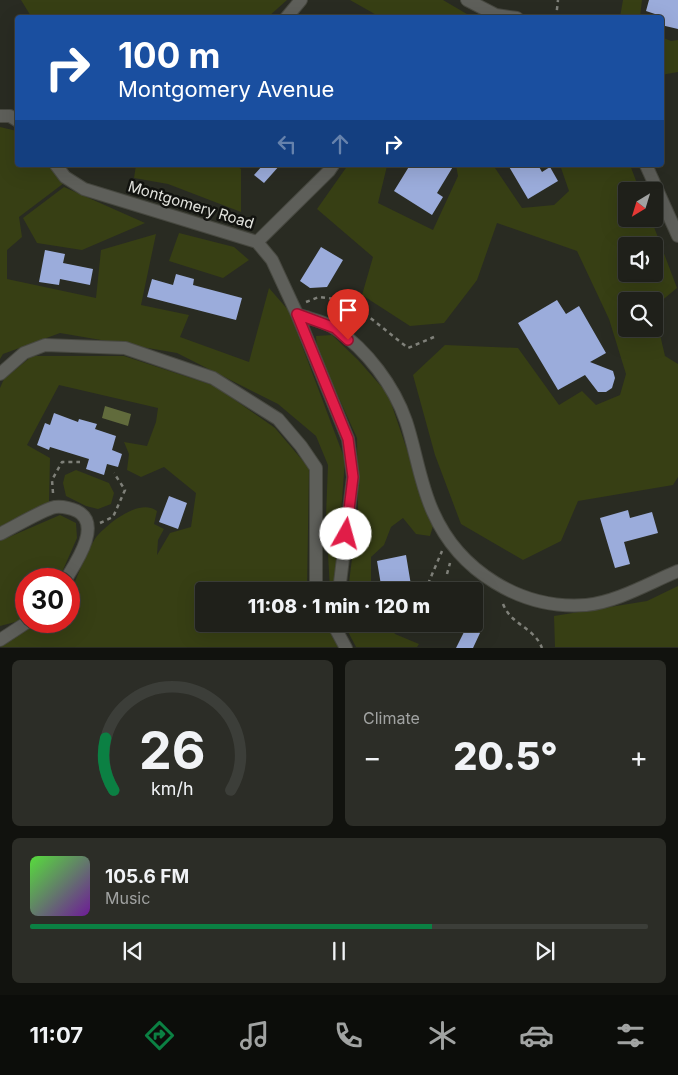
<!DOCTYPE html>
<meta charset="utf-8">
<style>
body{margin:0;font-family:Inter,sans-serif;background:#2c2d27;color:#f1f3f6;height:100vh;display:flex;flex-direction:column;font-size:19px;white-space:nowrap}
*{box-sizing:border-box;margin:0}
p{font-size:16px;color:#a1a3a2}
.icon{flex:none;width:28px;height:28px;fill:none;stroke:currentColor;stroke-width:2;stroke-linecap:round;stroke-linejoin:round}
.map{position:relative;height:648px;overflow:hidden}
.sheet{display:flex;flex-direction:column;gap:12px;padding:12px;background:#11120e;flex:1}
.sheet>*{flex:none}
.top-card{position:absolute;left:15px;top:15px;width:649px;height:152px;border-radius:5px;box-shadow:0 5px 20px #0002,0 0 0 1px #3c3e39;background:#1a4fa0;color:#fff;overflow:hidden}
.needle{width:32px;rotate:218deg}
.tools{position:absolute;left:618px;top:182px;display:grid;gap:10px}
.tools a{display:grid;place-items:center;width:45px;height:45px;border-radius:5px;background:#1f201a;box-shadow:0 5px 20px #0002,0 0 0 1px #3c3e39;font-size:25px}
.speed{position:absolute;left:15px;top:568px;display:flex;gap:10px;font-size:25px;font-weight:700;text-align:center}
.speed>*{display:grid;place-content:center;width:65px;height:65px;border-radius:50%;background:#1f201a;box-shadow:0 5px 20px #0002,0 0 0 1px #3c3e39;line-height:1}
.speed .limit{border:8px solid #d22;background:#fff;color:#111}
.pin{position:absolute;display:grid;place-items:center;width:42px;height:42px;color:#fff;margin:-51px -21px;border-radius:50% 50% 50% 0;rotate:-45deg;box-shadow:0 0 5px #0007}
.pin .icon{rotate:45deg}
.me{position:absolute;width:55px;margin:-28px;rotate:7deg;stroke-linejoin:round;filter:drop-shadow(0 0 4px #0008)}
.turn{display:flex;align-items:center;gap:18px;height:105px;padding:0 20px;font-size:22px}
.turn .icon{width:65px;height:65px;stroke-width:2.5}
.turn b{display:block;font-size:35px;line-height:42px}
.lanes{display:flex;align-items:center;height:48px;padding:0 20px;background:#0003;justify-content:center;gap:25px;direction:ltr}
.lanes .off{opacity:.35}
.big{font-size:38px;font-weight:800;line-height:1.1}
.sheet .tile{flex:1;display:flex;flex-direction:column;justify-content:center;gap:8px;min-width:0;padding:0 18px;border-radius:8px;background:#2c2d27}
.sheet .dial{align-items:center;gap:0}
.dial svg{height:130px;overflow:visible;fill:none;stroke:#3c3e39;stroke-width:7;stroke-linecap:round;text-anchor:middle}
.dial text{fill:#f1f3f6;stroke:none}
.song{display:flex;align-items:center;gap:15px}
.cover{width:60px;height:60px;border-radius:8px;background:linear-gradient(135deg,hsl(110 70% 55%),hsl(280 70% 35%))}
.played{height:5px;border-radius:2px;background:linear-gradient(90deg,#0b8043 65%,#3c3e39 65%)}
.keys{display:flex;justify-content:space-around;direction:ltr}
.heat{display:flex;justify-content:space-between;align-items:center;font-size:28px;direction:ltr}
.sheet .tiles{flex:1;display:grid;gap:12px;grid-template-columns:1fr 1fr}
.tile:last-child{grid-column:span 2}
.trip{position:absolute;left:195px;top:582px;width:288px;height:50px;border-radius:5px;background:#1f201a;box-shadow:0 5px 20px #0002,0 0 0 1px #3c3e39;font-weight:800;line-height:50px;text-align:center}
.tab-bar{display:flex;height:80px;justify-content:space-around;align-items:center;background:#0c0d0a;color:#a1a3a2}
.tab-bar .icon{width:35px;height:35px}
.tab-bar .on{color:#0b8043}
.tab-bar b{font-size:22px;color:#f1f3f6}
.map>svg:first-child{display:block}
.green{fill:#373f14;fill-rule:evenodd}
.water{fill:#616b3c}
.building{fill:#9bacdb}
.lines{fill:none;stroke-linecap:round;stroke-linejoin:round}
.minor-casing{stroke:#474840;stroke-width:14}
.path{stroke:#7f8079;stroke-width:2.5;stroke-dasharray:4 4;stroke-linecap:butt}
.minor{stroke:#5e5f5a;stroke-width:12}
.route-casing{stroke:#92132f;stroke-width:12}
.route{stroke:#e11d48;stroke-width:9}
.labels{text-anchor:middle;stroke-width:5;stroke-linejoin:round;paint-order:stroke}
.street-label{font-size:15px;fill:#e2e3dd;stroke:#12130f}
</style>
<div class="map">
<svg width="678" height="648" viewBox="0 0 678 648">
<rect width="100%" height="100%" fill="#292b22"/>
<path class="green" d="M 21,0 L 287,0 L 268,17 L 32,18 Z
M 350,0 L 443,0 L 472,17 L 380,17 Z
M 623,0 L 642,0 L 640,17 L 620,17 Z
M 661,37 L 671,41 L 678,40 L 678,72 L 661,75 Z
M 0,127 L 17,131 L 18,165 L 48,165 L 64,183 L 19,217 L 22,237 L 7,250 L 7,279 L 96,298 L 101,250 L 156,234 L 141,305 L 189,315 L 180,337 L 249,362 L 269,288 L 289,311 L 345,460 L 336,580 L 332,591 L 330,591 L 326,516 L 328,465 L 316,436 L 278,404 L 177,353 L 60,333 L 3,354 L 0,359 Z
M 136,165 L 235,165 L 241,169 L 241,212 L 168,184 L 134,178 Z
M 348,165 L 387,166 L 378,203 L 433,230 L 458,176 L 456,165 L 493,165 L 522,208 L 554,205 L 569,191 L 560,165 L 630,165 L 640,191 L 626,191 L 626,219 L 651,219 L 677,288 L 654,307 L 654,301 L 626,301 L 626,329 L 654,329 L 654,309 L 665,356 L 678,364 L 678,477 L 673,485 L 578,501 L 561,541 L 523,560 L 461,524 L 435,455 L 413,375 L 445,345 L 518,348 L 559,405 L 582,391 L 596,405 L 620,395 L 626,374 L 609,319 L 577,251 L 497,223 L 477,280 L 444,323 L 410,326 L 362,295 L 373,257 L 317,209 ZM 626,246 L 654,246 L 654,274 L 626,274 Z
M 64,187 L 145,223 L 82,250 L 37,243 L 23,218 Z
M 179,233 L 234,247 L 249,260 L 223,278 L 169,261 Z
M 332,335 L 358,360 L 388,394 L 433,526 L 430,536 L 416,534 L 403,518 L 391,527 L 384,545 L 371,557 L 371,591 L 348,591 L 358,510 L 357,438 L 317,350 L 316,336 Z
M 32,356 L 124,356 L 215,386 L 275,428 L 309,468 L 307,591 L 204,591 L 204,624 L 322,624 L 337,641 L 340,647 L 0,647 L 40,621 L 69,621 C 69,614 67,605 69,598 C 72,588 91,541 98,535 C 110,522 140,498 157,511 L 154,524 L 164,529 L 158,540 L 157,555 L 170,533 L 191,527 L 196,493 L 164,467 L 141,477 L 127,470 L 129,454 L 124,442 L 147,446 L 156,422 L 158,408 L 59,385 L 27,445 L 50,458 L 49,502 L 0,527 L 0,388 L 4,379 Z
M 76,470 L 109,483 L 114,493 L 111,504 L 98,509 L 86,506 L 66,496 L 63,483 L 65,475 Z
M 60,515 L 76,523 L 77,538 L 59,579 L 26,579 L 26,614 L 19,621 L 0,626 L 0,541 Z
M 678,586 L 678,647 L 555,647 L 554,616 L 647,601 Z
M 344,624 L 388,624 L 395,634 L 419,644 L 417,647 L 356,647 Z"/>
<path class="water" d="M 105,406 L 131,414 L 128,426 L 102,418 Z"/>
<path class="building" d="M 649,0 L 678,0 L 678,29 L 661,25 L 661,18 L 654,18 L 655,14 L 646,11 Z
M 263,165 L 280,165 L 264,183 L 254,175 Z
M 410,165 L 454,165 L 437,193 L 443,197 L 432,215 L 394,191 Z
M 508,165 L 538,165 L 542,172 L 550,167 L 558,181 L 528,199 Z
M 321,247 L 343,260 L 327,287 L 310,288 L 300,281 Z
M 45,250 L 65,254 L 63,263 L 93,269 L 90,285 L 60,279 L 59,285 L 39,282 Z
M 176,274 L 194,279 L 193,285 L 242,298 L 236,320 L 147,297 L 152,279 L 173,285 Z
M 557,300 L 566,314 L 579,306 L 606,353 L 590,362 L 613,371 L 615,378 L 612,388 L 606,392 L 598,392 L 585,375 L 558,390 L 518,323 Z
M 54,413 L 78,422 L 79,419 L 97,424 L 95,429 L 116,436 L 112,450 L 122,454 L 118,467 L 107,464 L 104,475 L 86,469 L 89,459 L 50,447 L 49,450 L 37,445 L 45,423 L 50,425 Z
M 169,496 L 187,503 L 178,529 L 159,522 Z
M 628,510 L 630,518 L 652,512 L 658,533 L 624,542 L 630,564 L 615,568 L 600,518 Z
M 406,555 L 412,591 L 382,591 L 377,561 Z
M 467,626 L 480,633 L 473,648 L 456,648 Z"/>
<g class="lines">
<g class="minor-casing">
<path id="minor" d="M 467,0 L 496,15 L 517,18
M 286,18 L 301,0
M 0,116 L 10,116 L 18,121
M 56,165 L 65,177 L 84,189 L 257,242 L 272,260 L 297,314 L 348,439 L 353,477 L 339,591
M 646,165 L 678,236
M 257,242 L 329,171 L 333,165
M 297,314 C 309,319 325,321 336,329 C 367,350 394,386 406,421 C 416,451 420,484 433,512 C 459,571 521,610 586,605 C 617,602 649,583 678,571
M 0,374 L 24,353 L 45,345 L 125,348 L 213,378 L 278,419 L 301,446 L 316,468 L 316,591
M 0,534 C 12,528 44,509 55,507 C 63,506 70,508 77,511 C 103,524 75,564 66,579
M 333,624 L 346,648
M 0,640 L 29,621"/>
</g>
<path class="path" d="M 556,18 L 558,0
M 306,302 L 319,297 L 349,301 L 408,348 L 434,337
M 53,493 L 52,480 L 62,462 L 80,462
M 100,523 L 113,517 L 125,490 L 114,473
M 447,574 L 450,563
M 425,591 L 442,551
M 503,604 C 512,626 534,627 542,648"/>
<use href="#minor" class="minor"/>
</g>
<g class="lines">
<g class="route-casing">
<path id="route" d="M 346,534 L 353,477 L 348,439 L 297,314 L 335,328 L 348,340"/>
</g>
<use href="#route" class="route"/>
</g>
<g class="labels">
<g class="street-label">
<text transform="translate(191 205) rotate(17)" y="5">Montgomery Road</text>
</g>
</g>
</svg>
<div class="tools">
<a><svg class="needle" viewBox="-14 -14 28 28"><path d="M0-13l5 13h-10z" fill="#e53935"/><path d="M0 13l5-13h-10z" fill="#a1a3a2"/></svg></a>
<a><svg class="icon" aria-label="sound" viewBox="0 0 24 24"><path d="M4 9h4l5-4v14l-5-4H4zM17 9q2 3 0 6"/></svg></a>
<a><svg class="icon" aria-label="search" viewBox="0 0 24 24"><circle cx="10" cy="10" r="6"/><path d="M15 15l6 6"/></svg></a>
</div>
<div class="speed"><div class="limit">30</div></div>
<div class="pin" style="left:348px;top:340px;background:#d93025"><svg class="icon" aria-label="arrive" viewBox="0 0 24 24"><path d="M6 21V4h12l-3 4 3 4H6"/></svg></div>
<svg class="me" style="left:346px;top:534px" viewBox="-20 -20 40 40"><circle r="19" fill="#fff"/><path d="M0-13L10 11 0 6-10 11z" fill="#e11d48"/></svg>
<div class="trip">11:08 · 1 min · 120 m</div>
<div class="top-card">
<div class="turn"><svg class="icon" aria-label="right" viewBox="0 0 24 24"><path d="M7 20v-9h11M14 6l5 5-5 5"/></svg><div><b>100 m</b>Montgomery Avenue</div></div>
<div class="lanes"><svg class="icon off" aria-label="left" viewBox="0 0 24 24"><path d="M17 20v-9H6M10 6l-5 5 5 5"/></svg><svg class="icon off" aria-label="ahead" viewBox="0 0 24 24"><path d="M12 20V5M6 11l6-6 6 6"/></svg><svg class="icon" aria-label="right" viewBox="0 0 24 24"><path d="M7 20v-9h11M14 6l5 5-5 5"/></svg></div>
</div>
</div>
<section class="sheet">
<div class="tiles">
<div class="tile dial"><svg viewBox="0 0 100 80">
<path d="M14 69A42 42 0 1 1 86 69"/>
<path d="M14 69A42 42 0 0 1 9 37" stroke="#0b8043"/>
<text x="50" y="56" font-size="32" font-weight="700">26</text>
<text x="50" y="72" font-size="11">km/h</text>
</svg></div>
<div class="tile"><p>Climate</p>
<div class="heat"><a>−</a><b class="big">20.5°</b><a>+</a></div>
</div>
<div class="tile">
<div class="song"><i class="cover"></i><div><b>105.6 FM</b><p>Music</p></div></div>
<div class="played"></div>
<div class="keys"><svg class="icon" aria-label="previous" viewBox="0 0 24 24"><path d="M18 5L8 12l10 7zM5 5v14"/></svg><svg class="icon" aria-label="pause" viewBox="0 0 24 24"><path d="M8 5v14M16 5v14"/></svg><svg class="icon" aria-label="next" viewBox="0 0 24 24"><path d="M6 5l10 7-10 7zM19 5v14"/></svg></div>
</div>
</div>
</section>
<nav class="tab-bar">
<b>11:07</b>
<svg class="icon on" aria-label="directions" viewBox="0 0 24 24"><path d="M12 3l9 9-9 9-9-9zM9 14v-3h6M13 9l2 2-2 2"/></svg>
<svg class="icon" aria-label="music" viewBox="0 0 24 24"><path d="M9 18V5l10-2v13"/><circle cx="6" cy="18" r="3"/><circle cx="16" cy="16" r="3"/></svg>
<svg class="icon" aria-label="phone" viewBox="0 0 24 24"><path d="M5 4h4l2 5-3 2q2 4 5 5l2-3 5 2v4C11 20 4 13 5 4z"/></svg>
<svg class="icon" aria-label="climate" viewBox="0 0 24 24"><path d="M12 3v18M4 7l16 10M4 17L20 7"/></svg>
<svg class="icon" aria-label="car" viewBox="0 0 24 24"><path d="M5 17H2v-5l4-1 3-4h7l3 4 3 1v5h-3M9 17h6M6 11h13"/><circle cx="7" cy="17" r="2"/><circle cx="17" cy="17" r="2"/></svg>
<svg class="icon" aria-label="filters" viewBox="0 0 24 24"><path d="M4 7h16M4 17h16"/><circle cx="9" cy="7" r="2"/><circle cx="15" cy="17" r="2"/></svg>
</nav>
